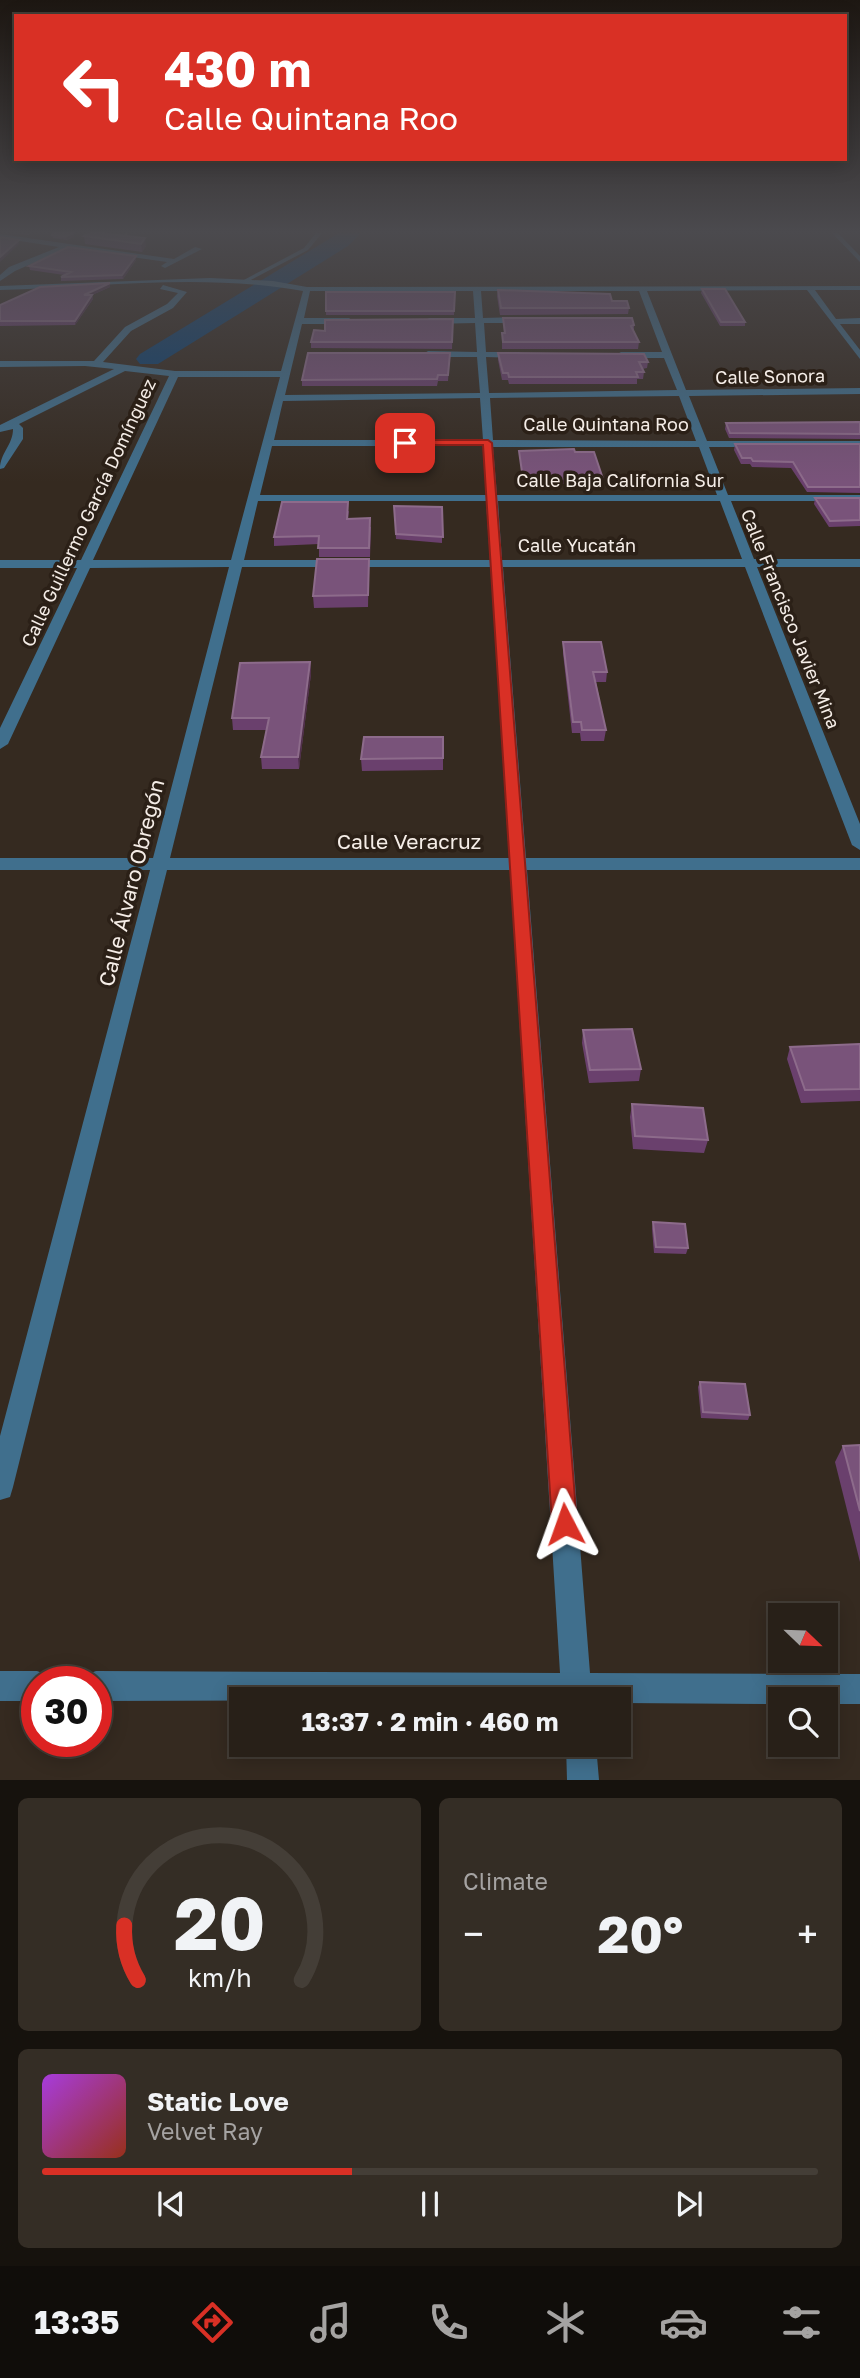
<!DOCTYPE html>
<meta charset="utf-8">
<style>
body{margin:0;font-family:"Golos Text",sans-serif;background:#342d25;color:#f1f3f6;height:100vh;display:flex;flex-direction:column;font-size:26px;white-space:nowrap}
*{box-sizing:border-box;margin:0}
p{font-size:23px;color:#a5a3a2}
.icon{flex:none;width:38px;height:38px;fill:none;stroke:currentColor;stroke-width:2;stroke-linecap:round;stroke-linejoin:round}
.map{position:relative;height:1780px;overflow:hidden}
.sheet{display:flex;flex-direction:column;gap:18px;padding:18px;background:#16120d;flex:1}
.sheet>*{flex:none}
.banner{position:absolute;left:14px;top:14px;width:833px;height:147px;border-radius:0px;box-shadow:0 4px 18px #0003,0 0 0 2px #443e37;background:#d93025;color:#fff;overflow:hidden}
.needle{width:46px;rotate:113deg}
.buttons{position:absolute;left:768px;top:1603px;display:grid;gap:14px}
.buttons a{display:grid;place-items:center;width:70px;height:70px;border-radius:0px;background:#282018;box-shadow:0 4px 18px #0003,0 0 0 2px #443e37;font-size:35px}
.speed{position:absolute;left:21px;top:1666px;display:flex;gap:14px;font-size:35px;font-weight:700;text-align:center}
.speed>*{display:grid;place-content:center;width:91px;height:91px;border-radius:50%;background:#282018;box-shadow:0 4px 18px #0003,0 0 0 2px #443e37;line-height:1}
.speed .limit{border:10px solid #d22;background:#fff;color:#111}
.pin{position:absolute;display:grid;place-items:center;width:60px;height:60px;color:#fff;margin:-30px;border-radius:14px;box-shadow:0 4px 10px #0006}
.me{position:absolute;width:77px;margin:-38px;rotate:356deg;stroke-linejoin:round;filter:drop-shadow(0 0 5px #0008)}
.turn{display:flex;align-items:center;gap:24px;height:147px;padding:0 35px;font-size:32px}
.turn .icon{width:91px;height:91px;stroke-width:2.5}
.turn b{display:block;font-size:49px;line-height:60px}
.big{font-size:52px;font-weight:700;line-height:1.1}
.sheet .card{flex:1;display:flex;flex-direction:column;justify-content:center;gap:10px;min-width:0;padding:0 24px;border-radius:10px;background:#342d25}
.sheet .dial{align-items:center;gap:0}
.dial svg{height:182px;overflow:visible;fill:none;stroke:#443e37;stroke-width:7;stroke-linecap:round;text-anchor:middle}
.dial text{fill:#f1f3f6;stroke:none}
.song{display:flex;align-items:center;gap:21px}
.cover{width:84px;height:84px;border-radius:10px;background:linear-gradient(135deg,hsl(280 70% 55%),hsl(10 70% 35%))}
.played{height:7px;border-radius:4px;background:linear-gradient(90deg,#d93025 40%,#443e37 40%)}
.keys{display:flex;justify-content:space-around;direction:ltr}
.heat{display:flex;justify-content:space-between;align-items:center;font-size:38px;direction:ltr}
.sheet .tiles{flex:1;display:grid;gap:18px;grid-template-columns:1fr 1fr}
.card:last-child{grid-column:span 2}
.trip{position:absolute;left:229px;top:1687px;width:402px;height:70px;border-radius:0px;background:#282018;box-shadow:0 4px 18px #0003,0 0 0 2px #443e37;font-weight:700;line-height:70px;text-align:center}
.menu{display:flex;height:112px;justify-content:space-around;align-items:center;background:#100d0a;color:#a5a3a2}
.menu .icon{width:49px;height:49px}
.menu .active{color:#d93025}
.menu b{font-size:32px;color:#f1f3f6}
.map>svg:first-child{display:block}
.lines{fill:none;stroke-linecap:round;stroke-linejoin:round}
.river{fill:#0c4070;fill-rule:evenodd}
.path{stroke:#999088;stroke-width:2;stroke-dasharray:2.5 2.5;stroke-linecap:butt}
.service{fill:#406f8d;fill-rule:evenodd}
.minor{fill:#406f8d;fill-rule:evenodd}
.wall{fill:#6a406d}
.shaded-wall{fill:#4f2f49}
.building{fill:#79537a;stroke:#8d6b8b;stroke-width:2}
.route{fill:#d93025;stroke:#8d1f18;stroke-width:2}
.labels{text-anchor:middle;stroke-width:7;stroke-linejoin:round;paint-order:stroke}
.far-street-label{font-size:18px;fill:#f5ede7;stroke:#2b2017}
.street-label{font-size:21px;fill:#f5ede7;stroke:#2b2017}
</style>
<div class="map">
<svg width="860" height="1780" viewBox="0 0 860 1780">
<rect width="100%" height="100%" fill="#352a20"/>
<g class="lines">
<path class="river" d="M 339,233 L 361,233 L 348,246 L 158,364 L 140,364 L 136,359 L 140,354 Z"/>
<path class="path" d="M 120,237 L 129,233"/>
<path class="service" d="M 316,233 L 322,233 L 308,250 L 247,282 L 242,281 L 304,248 Z
M 832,233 L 838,233 L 860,256 L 860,262 Z"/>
<path class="minor" d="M 0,234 L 174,259 L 195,247 L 202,249 L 165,268 L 161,266 L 167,262 L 68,248 L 15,271 L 0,281 L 0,275 L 9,267 L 59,247 L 0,238 Z
M 210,278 L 273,281 L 307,287 L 860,286 L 860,290 L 815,290 L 836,319 L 860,318 L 860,324 L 840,324 L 860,350 L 860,359 L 807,290 L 647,291 L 686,390 L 860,388 L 860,394 L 689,396 L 707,441 L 860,441 L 860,447 L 709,447 L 728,495 L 860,495 L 860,501 L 731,501 L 754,559 L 860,559 L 860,567 L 757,567 L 860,824 L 860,850 L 852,845 L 745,567 L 503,567 L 526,858 L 860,858 L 860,870 L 527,870 L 590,1673 L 860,1674 L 860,1704 L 826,1704 L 826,1699 L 780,1699 L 780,1704 L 620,1703 L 620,1699 L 96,1701 L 96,1682 L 83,1682 L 85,1675 L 96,1671 L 560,1673 L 510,870 L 167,870 L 13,1487 L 10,1497 L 0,1500 L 0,1436 L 150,870 L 0,870 L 0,858 L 153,858 L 229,567 L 90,568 L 8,744 L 0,749 L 0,728 L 77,568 L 0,568 L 0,560 L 81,560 L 169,376 L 125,371 L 19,424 L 23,428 L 23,439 L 4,468 L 0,469 C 0,453 13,445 13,429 L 0,432 L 0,425 L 114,369 L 85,366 L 0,367 L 0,361 L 94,361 L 125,327 L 167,304 L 178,293 L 160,289 L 163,285 L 187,292 L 173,308 L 131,331 L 103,362 L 175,371 L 281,371 L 303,291 C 204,273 100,287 0,290 L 0,286 ZM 310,291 L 473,291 L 475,318 L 429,318 L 425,321 L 429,324 L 475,323 L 477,352 L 428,351 L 423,354 L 428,357 L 477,357 L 480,393 L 285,395 L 302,324 L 349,324 L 353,321 L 349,318 L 304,318 ZM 481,291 L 639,291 L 662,352 L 621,352 L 616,355 L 621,358 L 664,358 L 677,390 L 489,393 L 486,357 L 519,358 L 524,355 L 519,352 L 486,352 L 484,323 L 524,323 L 528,320 L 524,317 L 483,318 ZM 178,377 L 280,377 L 231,560 L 93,560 ZM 679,396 L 696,441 L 493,440 L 490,398 ZM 480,398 L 483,440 L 274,440 L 283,401 ZM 272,446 L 483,446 L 486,495 L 260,495 ZM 493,447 L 699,447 L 717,495 L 497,495 ZM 258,501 L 486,501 L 490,560 L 244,560 ZM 498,501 L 720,501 L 742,559 L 502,560 ZM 242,567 L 491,567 L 509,858 L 170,858 Z
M 0,1671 L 37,1671 L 48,1675 L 50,1682 L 37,1682 L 37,1701 L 0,1701 Z
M 566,1745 L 596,1745 L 599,1780 L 567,1780 Z"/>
</g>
<path class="wall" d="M 9,233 L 31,233 L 29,235 Z
M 90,233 L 146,246 L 142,252 L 85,244 L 84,236 Z
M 52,235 L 74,237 L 67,240 L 53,238 Z
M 136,256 L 136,260 L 123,279 L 61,281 L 61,277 L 64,275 L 30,270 L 29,266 Z
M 110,283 L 110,287 L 92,295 L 93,299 L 75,325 L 0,326 L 0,305 Z
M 702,289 L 745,322 L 745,326 L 720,326 L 701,293 Z
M 498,290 L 612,301 L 629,308 L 628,314 L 500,315 L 497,296 Z
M 326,292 L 455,292 L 454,315 L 326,315 Z
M 503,318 L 634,325 L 634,331 L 639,342 L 638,349 L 502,349 L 502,333 L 504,333 Z
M 453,319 L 452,349 L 311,348 L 311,342 L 325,331 Z
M 450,353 L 448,381 L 438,381 L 437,386 L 302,386 L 302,380 Z
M 498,353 L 648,362 L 647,368 L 642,369 L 644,372 L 643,379 L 637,379 L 637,384 L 509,384 L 508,380 L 502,380 L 498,360 Z
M 860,422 L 860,439 L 729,438 L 725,429 L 726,423 Z
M 735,444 L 860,444 L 860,493 L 807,492 L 791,468 L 752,467 L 750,464 L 741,464 L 734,450 Z
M 519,451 L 603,479 L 602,484 L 523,484 Z
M 815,498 L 860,498 L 860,526 L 829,527 L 814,504 Z
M 394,506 L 442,507 L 442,543 L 396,539 Z
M 349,511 L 348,519 L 371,527 L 370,557 L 319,557 L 319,544 L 274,546 L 274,537 Z
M 369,559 L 368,607 L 314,608 L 313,596 Z
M 563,642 L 607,672 L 606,682 L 596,682 L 606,730 L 604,741 L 581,741 L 580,733 L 572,733 L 563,653 Z
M 310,662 L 311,674 L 299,769 L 262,769 L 261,757 L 266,730 L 233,730 L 232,718 Z
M 443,737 L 443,770 L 362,771 L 361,759 Z
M 583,1030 L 641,1069 L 639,1081 L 589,1083 L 582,1043 Z
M 860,1044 L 860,1101 L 801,1103 L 787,1059 L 790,1047 Z
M 632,1104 L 708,1140 L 704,1153 L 633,1149 L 630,1117 Z
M 653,1222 L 688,1248 L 686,1254 L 654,1253 L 652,1229 Z
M 700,1382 L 750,1415 L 748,1420 L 701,1418 L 698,1387 Z
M 860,1445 L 860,1562 L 835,1462 L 843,1446 Z"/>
<path class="shaded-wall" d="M 74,233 L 74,237 L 67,240 L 66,236 Z
M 145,238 L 146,246 L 142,252 L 141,244 Z
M 19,240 L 19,244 L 0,262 L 0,257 Z
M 136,256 L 136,260 L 123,279 L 122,275 Z
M 110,283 L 110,287 L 92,295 L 93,299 L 75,325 L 75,321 L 84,295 Z
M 310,662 L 311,674 L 299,769 L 298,757 Z"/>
<path class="building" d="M 53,233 L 74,233 L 66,236 L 52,235 Z
M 90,233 L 100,233 L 145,238 L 141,244 L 84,236 Z
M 0,237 L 19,240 L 0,257 Z
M 68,247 L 136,256 L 122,275 L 61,277 L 71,272 L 29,266 Z
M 110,283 L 84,295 L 92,295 L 75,321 L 0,321 L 0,305 L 40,287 Z
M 702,289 L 725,289 L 745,322 L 721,322 Z
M 498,290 L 610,294 L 612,301 L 627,301 L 629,308 L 501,308 Z
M 326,292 L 455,292 L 454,311 L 326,311 Z
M 503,318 L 632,318 L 634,325 L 631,326 L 639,342 L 503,342 L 502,333 L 505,333 Z
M 453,319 L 452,342 L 311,342 L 314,330 L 325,331 L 325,320 Z
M 308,353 L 450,353 L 448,375 L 438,375 L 437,379 L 302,380 Z
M 498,353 L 644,354 L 648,362 L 639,362 L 644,372 L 636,372 L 638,377 L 509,377 L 508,373 L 503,373 Z
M 860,422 L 860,434 L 730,433 L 726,423 Z
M 735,444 L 860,444 L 860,487 L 808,487 L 793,462 L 753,461 L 751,458 L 742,458 Z
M 574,449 L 575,452 L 594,452 L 603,479 L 523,479 L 519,451 Z
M 815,498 L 860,498 L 860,520 L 830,521 Z
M 282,502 L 348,502 L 347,519 L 370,518 L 369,548 L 318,548 L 319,536 L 274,537 Z
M 394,506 L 442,507 L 443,537 L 396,534 Z
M 317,559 L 369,559 L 368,595 L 313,596 Z
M 563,642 L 601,642 L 607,672 L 593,672 L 606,730 L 582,730 L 581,722 L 573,722 Z
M 310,662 L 298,757 L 261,757 L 269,718 L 232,718 L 240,663 Z
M 364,737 L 443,737 L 443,758 L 361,759 Z
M 632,1029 L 641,1069 L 590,1070 L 583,1030 Z
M 860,1044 L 860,1089 L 805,1090 L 790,1047 Z
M 632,1104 L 703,1108 L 708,1140 L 635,1136 Z
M 653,1222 L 685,1224 L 688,1248 L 656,1247 Z
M 700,1382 L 745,1384 L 750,1415 L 703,1412 Z
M 860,1445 L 860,1511 L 843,1446 Z"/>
<linearGradient id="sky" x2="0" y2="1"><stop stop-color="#1d1712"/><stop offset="0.48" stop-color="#4b4a4e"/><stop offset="1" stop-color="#4b4a4e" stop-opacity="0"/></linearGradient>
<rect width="860" height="482" fill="url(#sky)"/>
<path class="route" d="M 405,440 L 488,440 L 492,443 L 577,1524 L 573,1533 L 565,1536 L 556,1533 L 552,1524 L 483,445 L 402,445 Z"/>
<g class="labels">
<g class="far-street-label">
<text transform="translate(770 377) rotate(-1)" y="6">Calle Sonora</text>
<text x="606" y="431">Calle Quintana Roo</text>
<text x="620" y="487">Calle Baja California Sur</text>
<text transform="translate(89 513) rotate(-65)" y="6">Calle Guillermo García Domínguez</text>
<text x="577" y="552">Calle Yucatán</text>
<text transform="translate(790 619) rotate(68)" y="6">Calle Francisco Javier Mina</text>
</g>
<g class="street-label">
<text x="409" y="849">Calle Veracruz</text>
<text transform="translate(132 883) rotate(-76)" y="7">Calle Álvaro Obregón</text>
</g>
</g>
</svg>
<div class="buttons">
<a><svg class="needle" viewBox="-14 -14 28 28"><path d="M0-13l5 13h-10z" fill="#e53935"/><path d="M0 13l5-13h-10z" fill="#a5a3a2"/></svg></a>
<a><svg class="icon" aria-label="search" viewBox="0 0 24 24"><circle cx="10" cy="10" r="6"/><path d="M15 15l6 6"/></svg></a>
</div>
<div class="speed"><div class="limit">30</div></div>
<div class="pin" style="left:405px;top:443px;background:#d93025"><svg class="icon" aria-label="arrive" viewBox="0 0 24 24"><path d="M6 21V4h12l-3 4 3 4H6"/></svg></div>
<svg class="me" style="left:565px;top:1524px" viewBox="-20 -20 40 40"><path d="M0-17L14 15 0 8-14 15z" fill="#d93025" stroke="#fff" stroke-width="4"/></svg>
<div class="trip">13:37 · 2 min · 460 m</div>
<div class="banner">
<div class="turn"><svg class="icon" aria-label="left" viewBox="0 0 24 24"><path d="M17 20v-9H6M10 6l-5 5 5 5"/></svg><div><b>430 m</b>Calle Quintana Roo</div></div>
</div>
</div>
<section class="sheet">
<div class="tiles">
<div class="card dial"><svg viewBox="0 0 100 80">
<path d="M14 69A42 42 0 1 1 86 69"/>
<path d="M14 69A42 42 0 0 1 8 45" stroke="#d93025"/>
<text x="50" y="56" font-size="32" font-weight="700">20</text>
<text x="50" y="72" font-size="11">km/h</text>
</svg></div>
<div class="card"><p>Climate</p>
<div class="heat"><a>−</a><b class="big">20°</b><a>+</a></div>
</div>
<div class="card">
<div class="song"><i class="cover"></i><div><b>Static Love</b><p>Velvet Ray</p></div></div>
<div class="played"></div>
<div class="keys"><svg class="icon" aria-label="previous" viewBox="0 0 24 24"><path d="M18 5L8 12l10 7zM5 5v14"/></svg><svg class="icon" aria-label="pause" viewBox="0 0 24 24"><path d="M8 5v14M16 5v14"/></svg><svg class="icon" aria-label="next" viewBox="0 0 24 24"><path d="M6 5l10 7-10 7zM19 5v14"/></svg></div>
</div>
</div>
</section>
<nav class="menu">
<b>13:35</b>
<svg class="icon active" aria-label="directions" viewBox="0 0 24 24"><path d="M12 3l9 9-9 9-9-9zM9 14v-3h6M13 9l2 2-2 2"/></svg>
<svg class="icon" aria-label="music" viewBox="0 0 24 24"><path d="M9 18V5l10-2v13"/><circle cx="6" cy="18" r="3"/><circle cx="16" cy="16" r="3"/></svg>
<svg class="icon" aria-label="phone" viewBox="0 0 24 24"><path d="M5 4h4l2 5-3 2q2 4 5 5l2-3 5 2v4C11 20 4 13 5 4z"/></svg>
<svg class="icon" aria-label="climate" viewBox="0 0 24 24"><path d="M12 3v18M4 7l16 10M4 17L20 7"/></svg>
<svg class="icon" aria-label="car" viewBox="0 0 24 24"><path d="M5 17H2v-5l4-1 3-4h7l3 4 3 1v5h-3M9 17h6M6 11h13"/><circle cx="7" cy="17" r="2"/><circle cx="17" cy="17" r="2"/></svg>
<svg class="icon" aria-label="filters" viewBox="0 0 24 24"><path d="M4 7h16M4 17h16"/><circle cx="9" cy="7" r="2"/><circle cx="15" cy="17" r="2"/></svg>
</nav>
